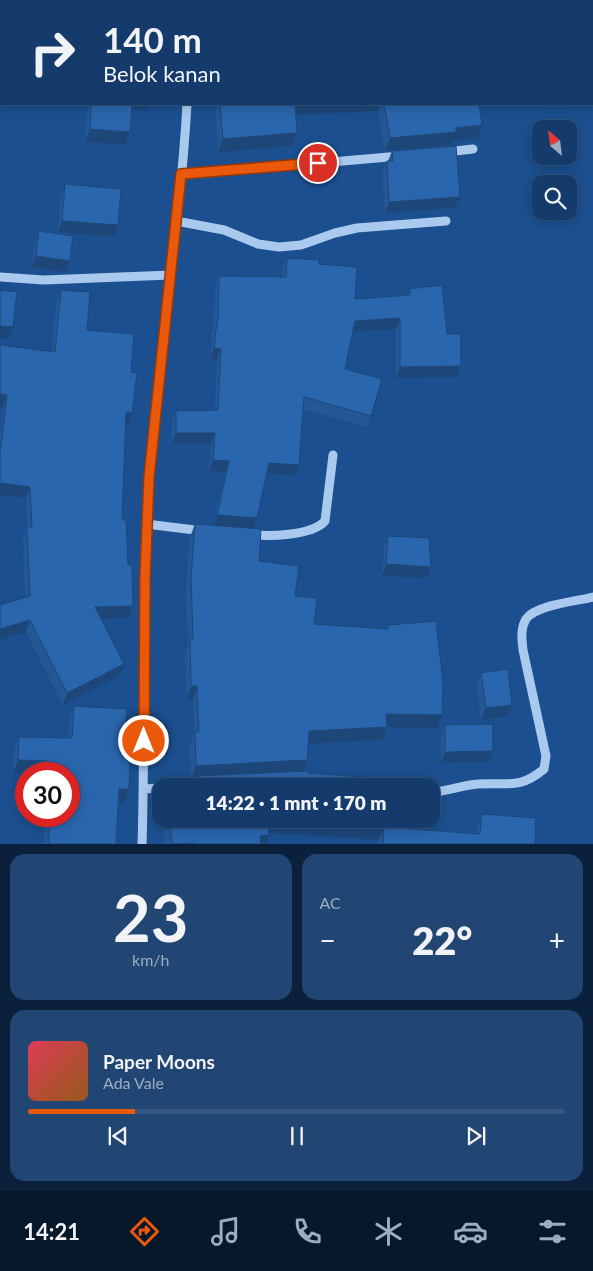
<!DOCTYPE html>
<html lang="id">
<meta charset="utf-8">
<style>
body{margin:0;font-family:Lato,sans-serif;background:#214673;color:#f1f3f6;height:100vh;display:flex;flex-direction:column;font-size:19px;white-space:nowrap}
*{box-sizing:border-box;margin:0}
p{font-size:16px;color:#9dadc1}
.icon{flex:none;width:28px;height:28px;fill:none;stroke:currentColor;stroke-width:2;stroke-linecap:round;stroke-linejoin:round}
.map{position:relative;height:844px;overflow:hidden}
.panel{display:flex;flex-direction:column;gap:10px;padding:10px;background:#0b203b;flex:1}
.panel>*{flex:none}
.guide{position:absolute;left:0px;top:0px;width:594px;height:105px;box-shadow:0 2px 12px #0003,0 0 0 1px #33557e;background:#143b6b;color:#f1f3f6;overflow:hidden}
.needle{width:32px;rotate:332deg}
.tools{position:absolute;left:532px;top:120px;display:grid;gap:10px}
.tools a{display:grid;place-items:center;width:45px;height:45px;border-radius:10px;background:#143b6b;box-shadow:0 2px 12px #0003,0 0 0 1px #33557e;font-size:25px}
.speed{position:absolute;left:15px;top:762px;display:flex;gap:10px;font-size:25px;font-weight:700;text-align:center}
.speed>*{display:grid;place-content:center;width:65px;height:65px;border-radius:50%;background:#143b6b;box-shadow:0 2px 12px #0003,0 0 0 1px #33557e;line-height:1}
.speed .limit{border:8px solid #d22;background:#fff;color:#111}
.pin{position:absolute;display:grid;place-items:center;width:42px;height:42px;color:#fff;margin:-21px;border:2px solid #fff;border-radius:50%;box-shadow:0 1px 5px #0007}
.me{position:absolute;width:55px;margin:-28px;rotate:0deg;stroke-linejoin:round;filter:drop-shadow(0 0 4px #0008)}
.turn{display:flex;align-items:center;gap:18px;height:105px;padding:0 20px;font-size:22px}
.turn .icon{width:65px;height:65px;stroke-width:2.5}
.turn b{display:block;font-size:35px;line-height:42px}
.big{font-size:38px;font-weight:800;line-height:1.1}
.panel .tile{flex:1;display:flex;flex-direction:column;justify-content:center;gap:8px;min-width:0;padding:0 18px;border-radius:15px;background:#214673}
.panel .dial{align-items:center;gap:0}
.dial b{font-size:65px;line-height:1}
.song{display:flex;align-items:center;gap:15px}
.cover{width:60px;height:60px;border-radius:8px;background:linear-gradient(135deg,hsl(350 70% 55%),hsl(30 70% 35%))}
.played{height:5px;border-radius:2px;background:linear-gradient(90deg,#ea580c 20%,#33557e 20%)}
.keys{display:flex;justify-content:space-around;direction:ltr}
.heat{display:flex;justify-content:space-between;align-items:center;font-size:28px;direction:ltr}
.panel .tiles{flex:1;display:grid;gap:10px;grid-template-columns:1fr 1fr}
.tile:last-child{grid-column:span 2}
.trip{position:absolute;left:152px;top:778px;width:288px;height:50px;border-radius:15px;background:#143b6b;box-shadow:0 2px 12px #0003,0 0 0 1px #33557e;font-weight:800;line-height:50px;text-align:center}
.tabs{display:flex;height:80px;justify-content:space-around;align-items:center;background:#08182b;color:#9dadc1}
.tabs .icon{width:35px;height:35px}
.tabs .on{color:#ea580c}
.tabs b{font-size:22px;color:#f1f3f6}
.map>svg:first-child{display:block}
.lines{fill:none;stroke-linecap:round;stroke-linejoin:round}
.minor{stroke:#a9c9ee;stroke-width:9}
.wall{fill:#245895}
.shaded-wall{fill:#1d4779}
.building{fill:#2a66ad;stroke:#1d4779}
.route-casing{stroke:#983908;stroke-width:12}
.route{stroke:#ea580c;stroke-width:9}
</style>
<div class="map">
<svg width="593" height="844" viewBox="0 0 593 844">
<rect width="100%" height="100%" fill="#1b4f8f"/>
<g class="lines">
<path class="minor" d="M 192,1 L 192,0
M 446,152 L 473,149
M 181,175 L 400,156
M 176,221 L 224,230 L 258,244 L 279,247 L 301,245 L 335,233 L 357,228 L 446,221
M 0,277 L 44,280 L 171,275
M 146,524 L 203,531
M 248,534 C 267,537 312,536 325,521 L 333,455
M 379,784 L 394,786
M 184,786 L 204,785
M 144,789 L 161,788
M 431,792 C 447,792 462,785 478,784 C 507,782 519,790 544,769 L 546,756 L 523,650 C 522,640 520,629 526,619 C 536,605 577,601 593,597
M 142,844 C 146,721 140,598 149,477 C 159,352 180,228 187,104"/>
</g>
<path class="wall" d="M 0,27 L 1,27 L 1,93 L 0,93 Z
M 88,104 L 150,104 L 148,110 L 132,109 L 130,132 L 125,144 L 85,142 Z
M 215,104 L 479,104 L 477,138 L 453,141 L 451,145 L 385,151 L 378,111 L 296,114 L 297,133 L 292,146 L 218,152 Z
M 392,151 L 455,208 L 385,213 L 382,172 L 387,161 L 388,161 Z
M 65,184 L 114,237 L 58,232 L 61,196 Z
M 39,231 L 66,272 L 32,267 L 35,243 Z
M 287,258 L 319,264 L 355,299 L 407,295 L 409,289 L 447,334 L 461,366 L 457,377 L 396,378 L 396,329 L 353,332 L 345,369 L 371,416 L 367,427 L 303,409 L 299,465 L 295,476 L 267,475 L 254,528 L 259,561 L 295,596 L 314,624 L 386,629 L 388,625 L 437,728 L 387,727 L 382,740 L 308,744 L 304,771 L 308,773 L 390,786 L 194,786 L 196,779 L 191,779 L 190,745 L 194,734 L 193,699 L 187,699 L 185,653 L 188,646 L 186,590 L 190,537 L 195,524 L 213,525 L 225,472 L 209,471 L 211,444 L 172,444 L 172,422 L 176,411 L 215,410 L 217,360 L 210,359 L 212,332 L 214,327 L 215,287 L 219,276 L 282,277 L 282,270 Z
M 61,290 L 87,330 L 131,372 L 132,413 L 128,425 L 126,425 L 122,520 L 133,606 L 128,618 L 101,618 L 120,675 L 63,705 L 26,632 L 0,640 L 0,605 L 25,597 L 23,539 L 27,527 L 26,498 L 0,495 L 0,432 L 3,407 L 0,345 L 52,352 L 56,301 Z
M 388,536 L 427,578 L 382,576 L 384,547 Z
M 481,673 L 508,716 L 481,720 L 477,684 Z
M 74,706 L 124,740 L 124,803 L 118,802 L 116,843 L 121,844 L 44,844 L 44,816 L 69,816 L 69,774 L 13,773 L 14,750 L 19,737 L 68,738 L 69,719 Z
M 445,725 L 493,751 L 489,762 L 441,763 L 441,736 Z
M 482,814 L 535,844 L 379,844 L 379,840 L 269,832 L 266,844 L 165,844 L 162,819 L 387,819 L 386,827 L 477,833 L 477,827 Z"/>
<path class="shaded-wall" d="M 130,104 L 150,104 L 148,110 L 128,109 Z
M 294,104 L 381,104 L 378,111 L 290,115 Z
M 482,125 L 477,138 L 453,141 L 451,145 L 385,151 L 390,138 Z
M 90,129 L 130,132 L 125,144 L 85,142 Z
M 297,133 L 292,146 L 218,152 L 223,139 Z
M 460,197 L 455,208 L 385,213 L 389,202 Z
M 62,221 L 118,225 L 114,237 L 58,232 Z
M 36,256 L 70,261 L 66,272 L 32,267 Z
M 400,318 L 396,329 L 351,332 L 355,321 Z
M 0,326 L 13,327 L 9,339 L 0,338 Z
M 214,348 L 221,349 L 217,360 L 210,359 Z
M 461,366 L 457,377 L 396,378 L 400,367 Z
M 0,394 L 7,395 L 3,407 L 0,406 Z
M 126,413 L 132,413 L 128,425 L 122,424 Z
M 176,433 L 215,433 L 211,444 L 172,444 Z
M 213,460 L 229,461 L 225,472 L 209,471 Z
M 269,463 L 299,465 L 295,476 L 265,474 Z
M 0,483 L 30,487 L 26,498 L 0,495 Z
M 217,515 L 257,518 L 253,529 L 213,526 Z
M 386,564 L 431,567 L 427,578 L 382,576 Z
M 133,606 L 128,618 L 91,619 L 95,607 Z
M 30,620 L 26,632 L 0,640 L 0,629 Z
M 124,664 L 120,675 L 63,705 L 67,693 Z
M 191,686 L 197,686 L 193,699 L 187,699 Z
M 512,705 L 508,716 L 481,720 L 486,708 Z
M 386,714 L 442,715 L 437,728 L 387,727 L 382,740 L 304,744 L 309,731 Z
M 493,751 L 489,762 L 441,763 L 445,752 Z
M 18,760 L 49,761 L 44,774 L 13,773 Z
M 307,760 L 303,773 L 197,776 L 196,779 L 191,779 L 196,766 Z
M 119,789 L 129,789 L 124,803 L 114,802 Z
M 267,819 L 300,819 L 387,825 L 384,833 L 384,827 L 379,840 L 262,832 Z
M 269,835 L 266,844 L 257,844 L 260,836 Z"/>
<path class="building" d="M 50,0 L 184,0 L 185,1 L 50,1 Z
M 234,0 L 463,0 L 463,1 L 234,1 Z
M 0,27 L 1,27 L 1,80 L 0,80 Z
M 91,104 L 132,104 L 130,132 L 90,129 Z
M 220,104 L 295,104 L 297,133 L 223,139 Z
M 384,104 L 479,104 L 482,125 L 456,128 L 456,132 L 390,138 Z
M 456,146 L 460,197 L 389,202 L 387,161 L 393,161 L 392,151 Z
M 65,184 L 121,189 L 118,225 L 62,221 Z
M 39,231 L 73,236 L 70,261 L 36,256 Z
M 287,258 L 319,260 L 319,264 L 357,267 L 355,299 L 410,295 L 409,289 L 442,285 L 447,334 L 461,334 L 461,366 L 400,367 L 400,318 L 355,321 L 345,369 L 382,379 L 371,416 L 304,397 L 299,465 L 269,463 L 257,518 L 217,515 L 229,461 L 213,460 L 215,433 L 176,433 L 176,411 L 218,410 L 221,349 L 214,348 L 217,321 L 218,321 L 219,276 L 286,277 Z
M 0,290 L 17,292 L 13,327 L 0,326 Z
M 61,290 L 90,292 L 87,330 L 134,334 L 131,372 L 137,373 L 132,413 L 126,413 L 122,520 L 126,520 L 128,565 L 132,565 L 133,606 L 95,607 L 124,664 L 67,693 L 30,620 L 0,629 L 0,605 L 30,596 L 27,527 L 32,527 L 30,487 L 0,483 L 0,454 L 7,395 L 0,394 L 0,345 L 55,352 Z
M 195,524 L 261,529 L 259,561 L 299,566 L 295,596 L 317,598 L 314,624 L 388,629 L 388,625 L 436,621 L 443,682 L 442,715 L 386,714 L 387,727 L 309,731 L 307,760 L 196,766 L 195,732 L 199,732 L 197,686 L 191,686 L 190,640 L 193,640 L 191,577 Z
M 388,536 L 429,538 L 431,567 L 386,564 Z
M 508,669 L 512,705 L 486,708 L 481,673 Z
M 74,706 L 127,709 L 124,740 L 131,741 L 129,789 L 119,789 L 116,843 L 121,843 L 121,844 L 49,844 L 49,816 L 69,816 L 69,774 L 49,774 L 49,761 L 18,760 L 19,737 L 72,738 Z
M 493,724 L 493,751 L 445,752 L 445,725 Z
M 308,771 L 308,773 L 390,779 L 390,786 L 197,786 L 197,776 Z
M 482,814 L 536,818 L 535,844 L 383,844 L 384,827 L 480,834 Z
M 169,819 L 268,819 L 269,835 L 260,836 L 261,844 L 195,844 L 195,843 L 172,844 Z
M 300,819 L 387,819 L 387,825 Z"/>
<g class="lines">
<g class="route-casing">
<path id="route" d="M 144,741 L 145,578 L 149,477 L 181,174 L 318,163"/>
</g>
<use href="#route" class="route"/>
</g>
</svg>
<div class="tools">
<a><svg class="needle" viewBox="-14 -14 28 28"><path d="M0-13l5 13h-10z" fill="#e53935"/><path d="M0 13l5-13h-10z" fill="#9dadc1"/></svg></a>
<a><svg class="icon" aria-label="search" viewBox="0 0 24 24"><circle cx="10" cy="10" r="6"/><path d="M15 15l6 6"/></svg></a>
</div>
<div class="speed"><div class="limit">30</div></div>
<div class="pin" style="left:318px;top:163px;background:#d93025"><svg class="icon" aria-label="arrive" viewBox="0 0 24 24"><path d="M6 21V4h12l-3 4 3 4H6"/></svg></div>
<svg class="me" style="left:144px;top:741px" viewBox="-20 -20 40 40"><circle r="17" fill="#ea580c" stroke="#fff" stroke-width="3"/><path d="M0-11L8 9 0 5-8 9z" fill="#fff"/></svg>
<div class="trip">14:22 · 1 mnt · 170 m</div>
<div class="guide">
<div class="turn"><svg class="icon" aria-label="right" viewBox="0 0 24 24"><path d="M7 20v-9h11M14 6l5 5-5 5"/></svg><div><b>140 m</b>Belok kanan</div></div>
</div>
</div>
<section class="panel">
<div class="tiles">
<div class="tile dial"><b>23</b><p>km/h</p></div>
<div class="tile"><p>AC</p>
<div class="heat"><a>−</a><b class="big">22°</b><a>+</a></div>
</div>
<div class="tile">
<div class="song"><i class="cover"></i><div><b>Paper Moons</b><p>Ada Vale</p></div></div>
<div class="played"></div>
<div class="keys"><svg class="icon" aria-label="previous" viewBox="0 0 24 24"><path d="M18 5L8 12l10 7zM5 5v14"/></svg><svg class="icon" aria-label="pause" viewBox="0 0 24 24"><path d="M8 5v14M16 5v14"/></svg><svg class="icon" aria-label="next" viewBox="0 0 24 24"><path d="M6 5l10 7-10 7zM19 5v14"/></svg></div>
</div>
</div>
</section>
<nav class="tabs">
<b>14:21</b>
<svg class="icon on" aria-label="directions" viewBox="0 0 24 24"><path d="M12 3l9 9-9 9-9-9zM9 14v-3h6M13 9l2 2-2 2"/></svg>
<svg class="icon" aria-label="music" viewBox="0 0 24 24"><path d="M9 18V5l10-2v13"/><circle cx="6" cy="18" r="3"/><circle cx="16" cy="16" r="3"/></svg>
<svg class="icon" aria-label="phone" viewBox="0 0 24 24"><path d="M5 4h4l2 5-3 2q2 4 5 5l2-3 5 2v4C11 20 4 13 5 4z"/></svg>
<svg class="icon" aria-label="climate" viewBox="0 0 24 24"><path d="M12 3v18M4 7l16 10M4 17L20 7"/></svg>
<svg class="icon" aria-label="car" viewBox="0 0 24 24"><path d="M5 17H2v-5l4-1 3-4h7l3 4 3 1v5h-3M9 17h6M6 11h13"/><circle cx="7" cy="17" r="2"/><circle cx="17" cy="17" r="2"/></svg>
<svg class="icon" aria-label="filters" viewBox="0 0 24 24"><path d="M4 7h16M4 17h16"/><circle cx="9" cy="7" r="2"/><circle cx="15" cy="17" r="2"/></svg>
</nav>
